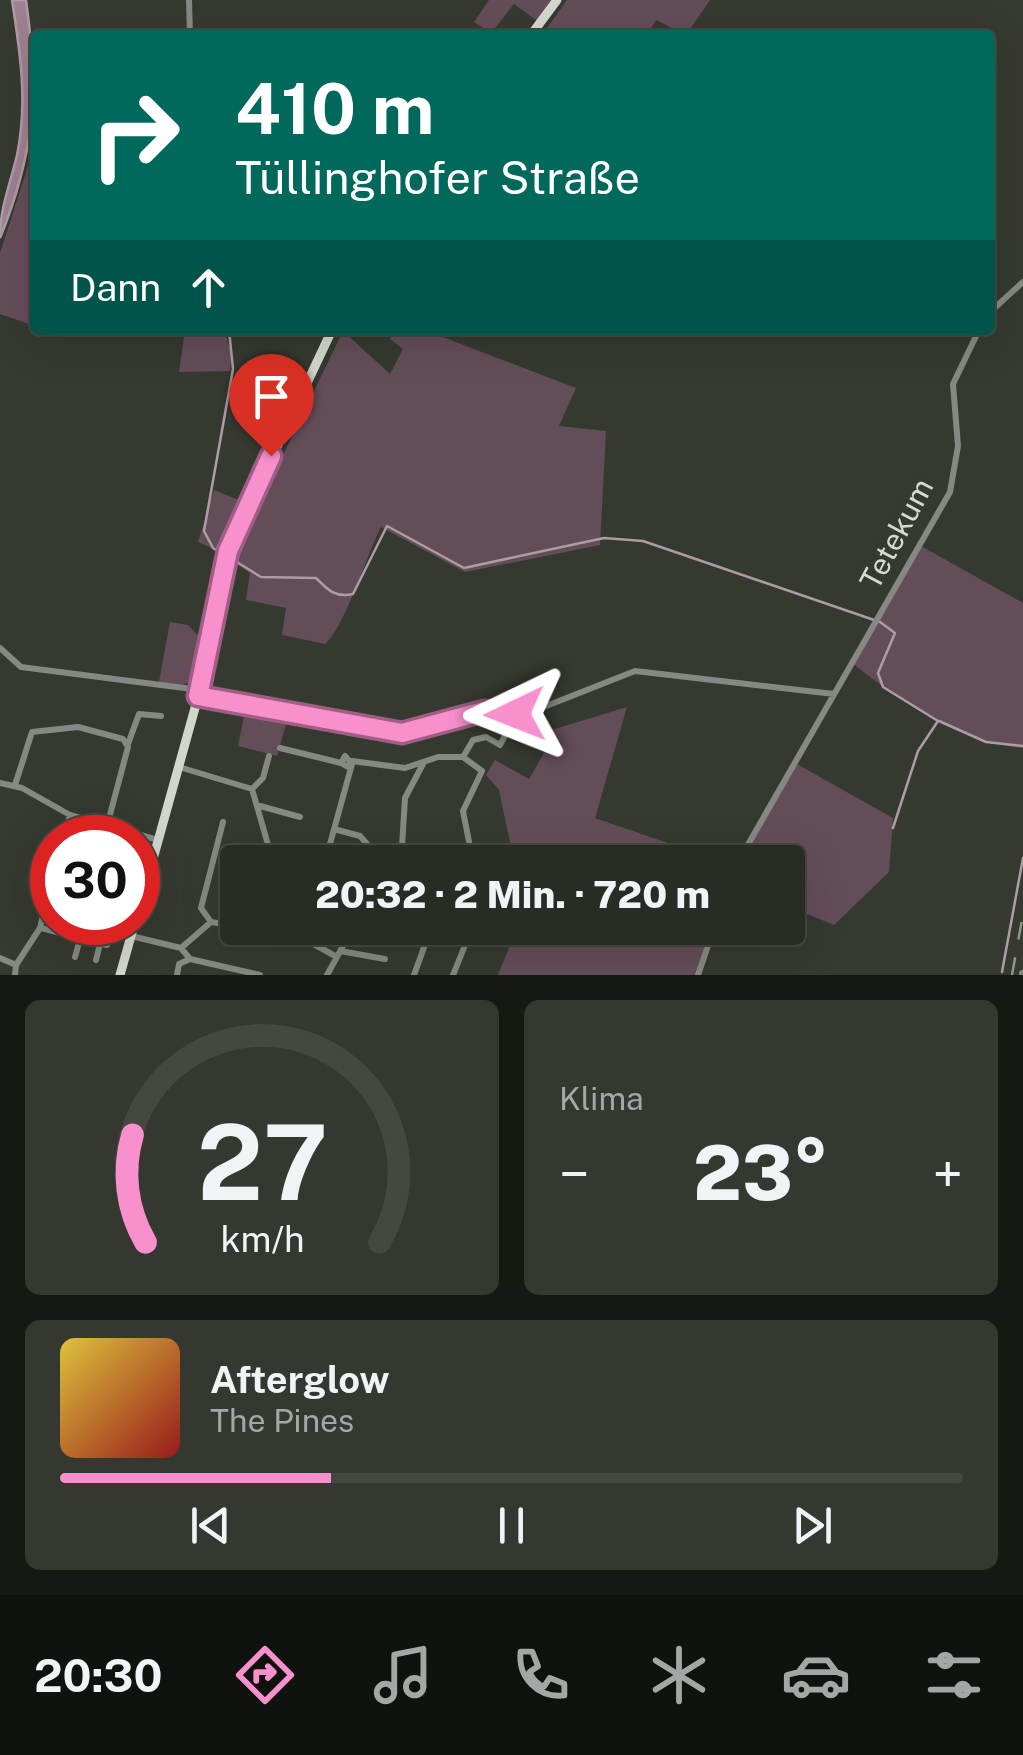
<!DOCTYPE html>
<html lang="de">
<meta charset="utf-8">
<style>
body{margin:0;font-family:"Public Sans",sans-serif;background:#343831;color:#f1f3f6;height:100vh;display:flex;flex-direction:column;font-size:38px;white-space:nowrap}
*{box-sizing:border-box;margin:0}
p{font-size:32px;color:#a5a7a6}
.icon{flex:none;width:55px;height:55px;fill:none;stroke:currentColor;stroke-width:2;stroke-linecap:round;stroke-linejoin:round}
.map{position:relative;height:975px;overflow:hidden}
.sheet{display:flex;flex-direction:column;gap:25px;padding:25px;background:#161814;flex:1}
.sheet>*{flex:none}
.top-card{position:absolute;left:30px;top:30px;width:965px;height:305px;border-radius:10px;box-shadow:0 10px 40px #0002,0 0 0 2px #444841;background:#00695c;color:#fff;overflow:hidden}
.speed{position:absolute;left:30px;top:815px;display:flex;gap:20px;font-size:50px;font-weight:700;text-align:center}
.speed>*{display:grid;place-content:center;width:130px;height:130px;border-radius:50%;background:#282c24;box-shadow:0 10px 40px #0002,0 0 0 2px #444841;line-height:1}
.speed .limit{border:15px solid #d22;background:#fff;color:#111}
.pin{position:absolute;display:grid;place-items:center;width:85px;height:85px;color:#fff;margin:-102px -42px;border-radius:50% 50% 50% 0;rotate:-45deg;box-shadow:0 0 10px #0007}
.pin .icon{rotate:45deg}
.me{position:absolute;width:110px;margin:-55px;rotate:268deg;stroke-linejoin:round;filter:drop-shadow(0 0 8px #0008)}
.turn{display:flex;align-items:center;gap:35px;height:210px;padding:0 40px;font-size:45px}
.turn .icon{width:130px;height:130px;stroke-width:2.5}
.turn b{display:block;font-size:70px;line-height:85px}
.then{display:flex;align-items:center;height:95px;padding:0 40px;background:#0003;gap:20px;font-size:38px}
.big{font-size:75px;font-weight:800;line-height:1.1}
.sheet .widget{flex:1;display:flex;flex-direction:column;justify-content:center;gap:15px;min-width:0;padding:0 35px;border-radius:15px;background:#343831}
.sheet .dial{align-items:center;gap:0}
.dial svg{height:260px;overflow:visible;fill:none;stroke:#444841;stroke-width:7;stroke-linecap:round;text-anchor:middle}
.dial text{fill:#f1f3f6;stroke:none}
.song{display:flex;align-items:center;gap:30px}
.cover{width:120px;height:120px;border-radius:15px;background:linear-gradient(135deg,hsl(50 70% 55%),hsl(0 70% 35%))}
.played{height:10px;border-radius:5px;background:linear-gradient(90deg,#f790cd 30%,#444841 30%)}
.keys{display:flex;justify-content:space-around;direction:ltr}
.heat{display:flex;justify-content:space-between;align-items:center;font-size:55px;direction:ltr}
.sheet .tiles{flex:1;display:grid;gap:25px;grid-template-columns:1fr 1fr}
.widget:last-child{grid-column:span 2}
.trip{position:absolute;left:220px;top:845px;width:585px;height:100px;border-radius:10px;background:#282c24;box-shadow:0 10px 40px #0002,0 0 0 2px #444841;font-weight:800;line-height:100px;text-align:center}
.dock{display:flex;height:160px;justify-content:space-around;align-items:center;background:#10120e;color:#a5a7a6}
.dock .icon{width:70px;height:70px}
.dock .on{color:#f790cd}
.dock b{font-size:45px;color:#f1f3f6}
.map>svg:first-child{display:block}
.green{fill:#634d59}
.water{fill:#9e8191;stroke:#af9ba5;stroke-width:2.5}
.lines{fill:none;stroke-linecap:round;stroke-linejoin:round}
.stream{stroke:#af9ba5;stroke-width:2.5}
.minor{stroke:#858883;stroke-width:6}
.major{stroke:#d2d7cd;stroke-width:9}
.rail{stroke:#90948c;stroke-width:2.5;stroke-dasharray:18 18;stroke-linecap:butt}
.route-casing{stroke:#a15e85;stroke-width:25}
.route{stroke:#f790cd;stroke-width:18}
.labels{text-anchor:middle;stroke-width:10;stroke-linejoin:round;paint-order:stroke}
.street-label{font-size:30px;fill:#d6d9d3;stroke:#353a30}
</style>
<div class="map">
<svg width="1023" height="975" viewBox="0 0 1023 975">
<rect width="100%" height="100%" fill="#353a30"/>
<path class="green" d="M 489,0 L 554,0 L 539,22 L 514,4 L 491,33 L 474,22 Z
M 567,0 L 710,0 L 686,35 L 656,20 L 647,35 L 542,35 Z
M 35,144 L 35,326 L 0,314 L 0,253 Z
M 185,330 L 224,330 L 231,352 L 230,371 L 179,372 Z
M 394,330 L 424,330 L 576,388 L 559,426 L 606,431 L 600,545 L 465,572 L 381,527 C 367,554 344,629 325,644 L 282,635 L 286,608 L 246,600 L 250,573 L 235,563 L 241,542 L 343,331 L 390,374 L 403,349 L 390,339 Z
M 214,490 L 244,502 L 223,553 L 198,542 Z
M 921,546 L 1023,603 L 1023,748 C 958,742 904,703 853,664 Z
M 170,622 L 188,625 L 205,643 L 199,678 L 182,685 L 159,682 Z
M 246,706 L 289,714 L 277,756 L 238,746 Z
M 627,707 L 595,818 L 723,862 L 514,862 L 499,790 L 486,775 L 495,760 L 529,779 L 543,755 L 548,731 Z
M 795,763 L 893,818 L 889,872 L 834,925 L 788,906 L 788,862 L 741,862 Z
M 517,928 L 712,928 L 696,975 L 498,975 Z"/>
<path class="water" d="M 12,0 L 26,0 C 39,92 35,152 0,238 C 0,207 10,185 17,155 C 28,103 20,51 12,0 Z"/>
<g class="lines">
<path class="stream" d="M 225,556 L 213,548 L 204,531 L 233,369 L 229,330
M 232,559 L 261,577 L 316,578 C 328,590 335,598 353,594 L 387,526 L 464,568 L 604,538 L 643,541 L 880,622 L 895,633 L 878,673 L 883,687 L 938,721 L 918,751 L 893,828
M 939,721 L 986,742 L 1023,746
M 1002,972 L 1023,858"/>
<path class="minor" d="M 189,0 L 190,35
M 990,312 L 1023,282
M 0,648 L 21,667 L 200,690
M 198,696 L 402,733 L 484,711 L 531,712 L 635,671 L 834,694
M 128,744 L 139,714 L 161,716
M 280,748 L 341,763
M 463,757 L 482,771 L 463,811 L 473,862
M 352,761 L 405,768 L 438,757 L 463,757 L 473,740 L 486,737 L 500,745 L 513,721
M 179,767 L 252,789 L 273,862
M 0,783 L 22,788 L 70,815 L 158,840
M 15,785 L 32,732 L 78,727 L 123,739 L 128,747 L 107,826
M 252,789 L 263,778 L 269,756
M 260,806 L 300,817
M 334,829 L 360,836 L 367,844
M 64,838 L 70,815
M 401,853 L 441,852
M 325,862 L 352,764 L 345,756 L 341,763 L 348,767
M 401,862 L 405,798 L 423,764
M 738,862 L 950,492 L 958,446 L 953,384 L 979,330
M 211,922 L 201,908 L 223,822
M 41,928 L 107,945
M 290,931 L 337,957
M 131,936 L 181,948 L 211,922 L 249,928
M 181,948 L 190,959 L 260,975
M 340,951 L 385,959
M 75,957 L 80,939
M 0,958 L 16,965
M 96,960 L 100,944
M 1022,973 L 1023,973
M 15,975 L 16,965 L 40,928 L 52,879
M 177,975 L 179,964 L 190,959
M 327,975 L 353,928
M 414,975 L 431,928
M 453,975 L 472,928
M 698,975 L 714,928"/>
<path class="major" d="M 531,35 L 557,0
M 138,913 L 200,690 L 228,551 L 332,330
M 120,975 L 135,922"/>
<path class="rail" d="M 1012,975 L 1023,914"/>
</g>
<g class="lines">
<g class="route-casing">
<path id="route" d="M 271,456 L 228,551 L 198,696 L 402,733 L 484,711 L 515,714"/>
</g>
<use href="#route" class="route"/>
</g>
<g class="labels">
<g class="street-label">
<text transform="translate(897 534) rotate(-62)" y="10">Tetekum</text>
</g>
</g>
</svg>
<div class="speed"><div class="limit">30</div></div>
<div class="pin" style="left:271px;top:456px;background:#d93025"><svg class="icon" aria-label="arrive" viewBox="0 0 24 24"><path d="M6 21V4h12l-3 4 3 4H6"/></svg></div>
<svg class="me" style="left:515px;top:714px" viewBox="-20 -20 40 40"><path d="M0-17L14 15 0 8-14 15z" fill="#f790cd" stroke="#fff" stroke-width="4"/></svg>
<div class="trip">20:32 · 2 Min. · 720 m</div>
<div class="top-card">
<div class="turn"><svg class="icon" aria-label="right" viewBox="0 0 24 24"><path d="M7 20v-9h11M14 6l5 5-5 5"/></svg><div><b>410 m</b>Tüllinghofer Straße</div></div>
<div class="then">Dann<svg class="icon" aria-label="ahead" viewBox="0 0 24 24"><path d="M12 20V5M6 11l6-6 6 6"/></svg></div>
</div>
</div>
<section class="sheet">
<div class="tiles">
<div class="widget dial"><svg viewBox="0 0 100 80">
<path d="M14 69A42 42 0 1 1 86 69"/>
<path d="M14 69A42 42 0 0 1 10 36" stroke="#f790cd"/>
<text x="50" y="56" font-size="32" font-weight="700">27</text>
<text x="50" y="72" font-size="11">km/h</text>
</svg></div>
<div class="widget"><p>Klima</p>
<div class="heat"><a>−</a><b class="big">23°</b><a>+</a></div>
</div>
<div class="widget">
<div class="song"><i class="cover"></i><div><b>Afterglow</b><p>The Pines</p></div></div>
<div class="played"></div>
<div class="keys"><svg class="icon" aria-label="previous" viewBox="0 0 24 24"><path d="M18 5L8 12l10 7zM5 5v14"/></svg><svg class="icon" aria-label="pause" viewBox="0 0 24 24"><path d="M8 5v14M16 5v14"/></svg><svg class="icon" aria-label="next" viewBox="0 0 24 24"><path d="M6 5l10 7-10 7zM19 5v14"/></svg></div>
</div>
</div>
</section>
<nav class="dock">
<b>20:30</b>
<svg class="icon on" aria-label="directions" viewBox="0 0 24 24"><path d="M12 3l9 9-9 9-9-9zM9 14v-3h6M13 9l2 2-2 2"/></svg>
<svg class="icon" aria-label="music" viewBox="0 0 24 24"><path d="M9 18V5l10-2v13"/><circle cx="6" cy="18" r="3"/><circle cx="16" cy="16" r="3"/></svg>
<svg class="icon" aria-label="phone" viewBox="0 0 24 24"><path d="M5 4h4l2 5-3 2q2 4 5 5l2-3 5 2v4C11 20 4 13 5 4z"/></svg>
<svg class="icon" aria-label="climate" viewBox="0 0 24 24"><path d="M12 3v18M4 7l16 10M4 17L20 7"/></svg>
<svg class="icon" aria-label="car" viewBox="0 0 24 24"><path d="M5 17H2v-5l4-1 3-4h7l3 4 3 1v5h-3M9 17h6M6 11h13"/><circle cx="7" cy="17" r="2"/><circle cx="17" cy="17" r="2"/></svg>
<svg class="icon" aria-label="filters" viewBox="0 0 24 24"><path d="M4 7h16M4 17h16"/><circle cx="9" cy="7" r="2"/><circle cx="15" cy="17" r="2"/></svg>
</nav>
